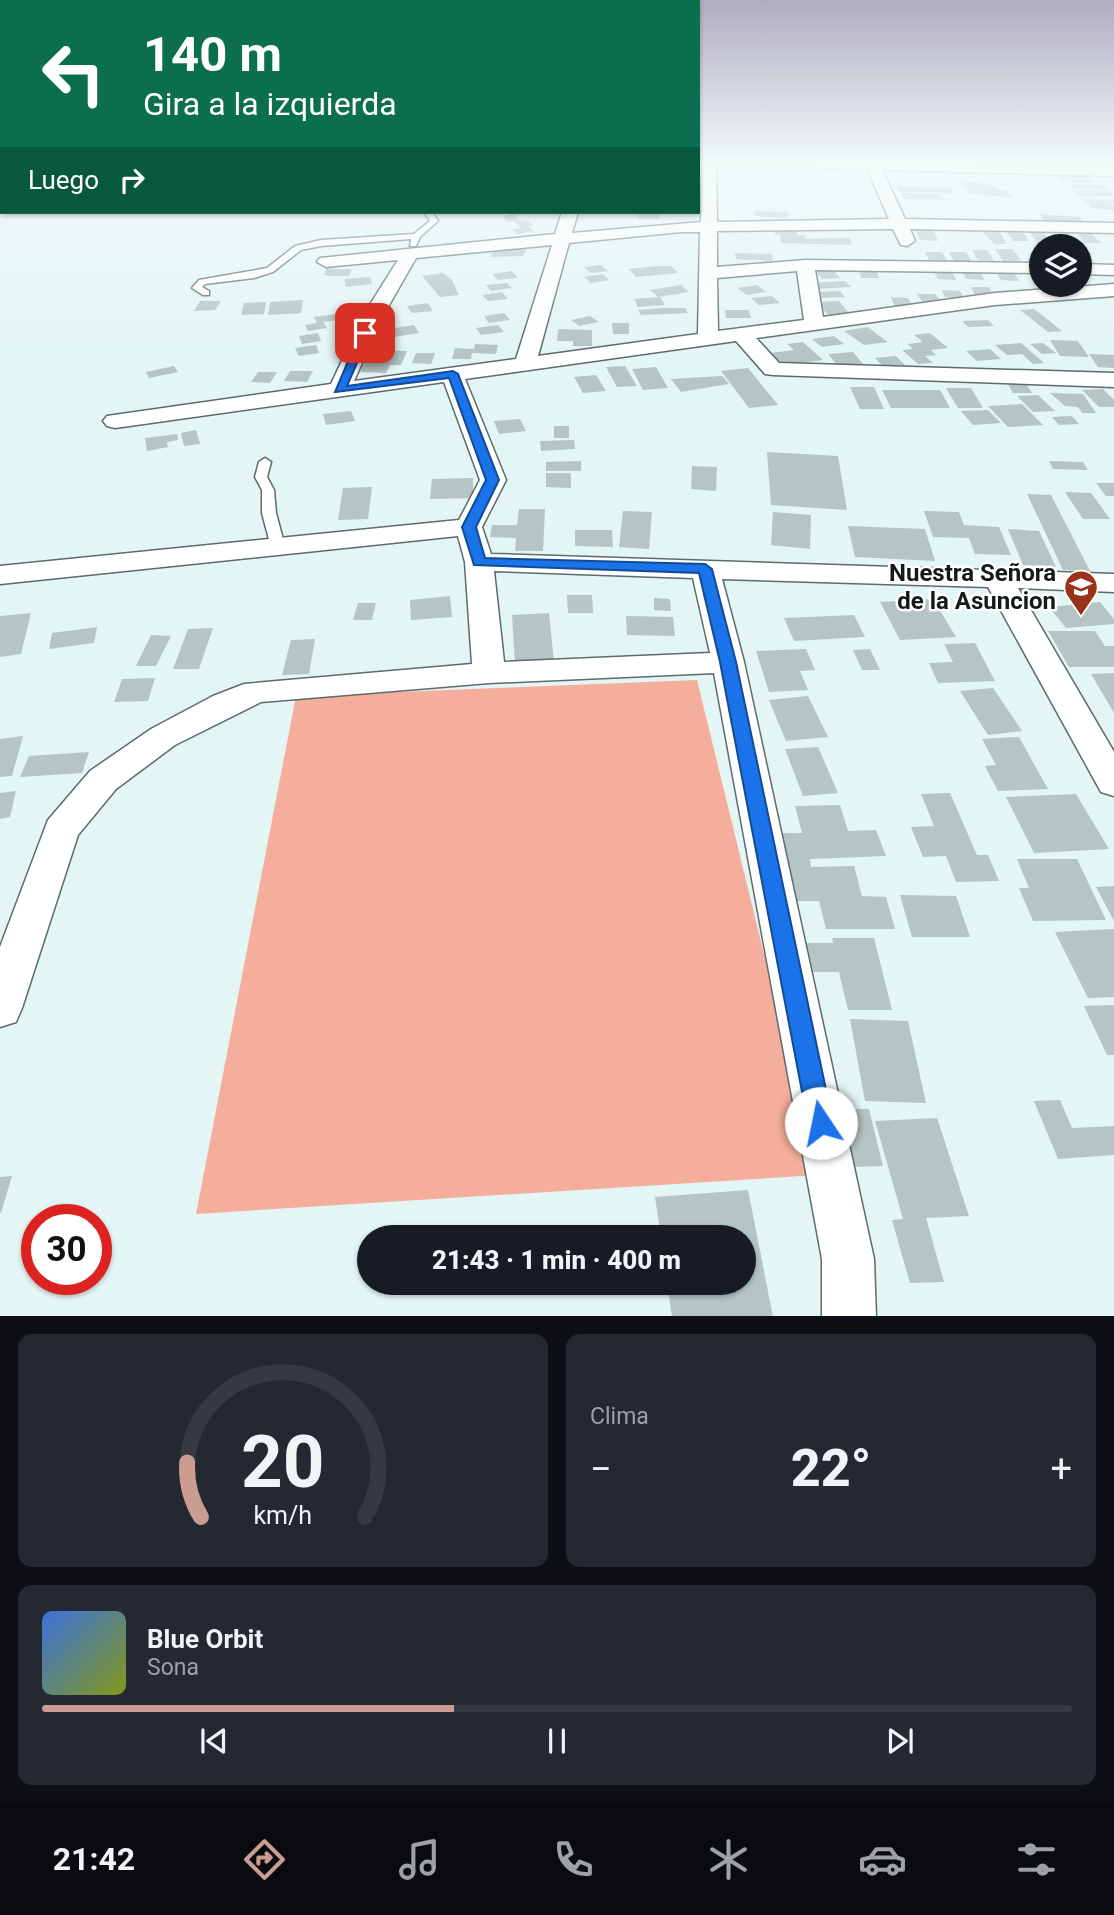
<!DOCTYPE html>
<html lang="es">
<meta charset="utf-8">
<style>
body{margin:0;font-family:Roboto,sans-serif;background:#242831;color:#f1f3f6;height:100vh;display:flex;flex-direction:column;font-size:26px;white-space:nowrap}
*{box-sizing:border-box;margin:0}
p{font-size:23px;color:#9ea1a6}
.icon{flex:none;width:38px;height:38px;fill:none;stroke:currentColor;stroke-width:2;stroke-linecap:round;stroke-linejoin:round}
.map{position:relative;height:1316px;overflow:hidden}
.panel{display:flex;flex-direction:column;gap:18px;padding:18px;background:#0d0f14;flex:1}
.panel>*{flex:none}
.guide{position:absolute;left:0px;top:0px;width:700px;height:214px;box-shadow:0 2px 5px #0004;background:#0b6e4f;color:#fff;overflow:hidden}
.fabs{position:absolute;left:1029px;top:234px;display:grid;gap:14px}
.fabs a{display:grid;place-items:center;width:63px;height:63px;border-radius:50%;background:#171b24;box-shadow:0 2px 5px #0004;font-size:35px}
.speed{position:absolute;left:21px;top:1204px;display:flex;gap:14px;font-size:35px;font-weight:700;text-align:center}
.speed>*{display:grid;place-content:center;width:91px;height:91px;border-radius:50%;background:#171b24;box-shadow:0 2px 5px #0004;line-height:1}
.speed .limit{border:10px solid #d22;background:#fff;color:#111}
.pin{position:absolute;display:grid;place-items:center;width:60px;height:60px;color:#fff;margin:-30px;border-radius:14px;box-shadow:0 4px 10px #0006}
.me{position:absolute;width:77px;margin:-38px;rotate:349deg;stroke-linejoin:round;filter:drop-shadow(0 0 5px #0008)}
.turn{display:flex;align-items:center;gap:24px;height:147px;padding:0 28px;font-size:32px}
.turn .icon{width:91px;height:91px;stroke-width:2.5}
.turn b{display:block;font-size:49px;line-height:60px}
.then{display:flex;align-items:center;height:66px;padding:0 28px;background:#0003;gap:14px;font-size:26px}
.big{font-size:52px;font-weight:800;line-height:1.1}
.panel .card{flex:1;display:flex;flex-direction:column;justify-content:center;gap:10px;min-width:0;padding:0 24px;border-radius:14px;background:#242831}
.panel .dial{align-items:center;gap:0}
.dial svg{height:182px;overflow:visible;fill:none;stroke:#363941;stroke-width:7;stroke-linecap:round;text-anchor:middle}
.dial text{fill:#f1f3f6;stroke:none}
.song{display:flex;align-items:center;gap:21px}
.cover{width:84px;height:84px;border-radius:10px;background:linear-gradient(135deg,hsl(220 70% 55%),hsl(70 70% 35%))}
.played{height:7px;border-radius:4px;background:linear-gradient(90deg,#ca9c92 40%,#363941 40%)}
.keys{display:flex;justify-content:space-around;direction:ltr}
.heat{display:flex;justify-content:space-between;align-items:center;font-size:38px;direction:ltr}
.panel .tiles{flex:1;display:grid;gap:18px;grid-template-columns:1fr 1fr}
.card:last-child{grid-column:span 2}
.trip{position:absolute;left:357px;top:1225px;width:399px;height:70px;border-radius:35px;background:#171b24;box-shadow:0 2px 5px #0004;font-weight:800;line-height:70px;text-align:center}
.tab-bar{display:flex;height:112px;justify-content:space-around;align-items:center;background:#090b0e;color:#9ea1a6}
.tab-bar .icon{width:49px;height:49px}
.tab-bar .current{color:#ca9c92}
.tab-bar b{font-size:32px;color:#f1f3f6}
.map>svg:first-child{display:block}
.green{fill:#f5ae9b}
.building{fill:#b4c5c4}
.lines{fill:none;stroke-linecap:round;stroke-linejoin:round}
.service-casing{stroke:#5c6b6b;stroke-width:3}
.minor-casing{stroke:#5c6b6b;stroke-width:3}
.service{fill:#fff;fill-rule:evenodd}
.minor{fill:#fff;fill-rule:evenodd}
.route{fill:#1a73e8;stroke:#114b97;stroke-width:2}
.labels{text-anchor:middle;stroke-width:5;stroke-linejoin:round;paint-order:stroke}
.poi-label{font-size:24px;font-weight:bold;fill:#141a1a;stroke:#fff;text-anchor:end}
</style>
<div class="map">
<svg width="1114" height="1317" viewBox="0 0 1114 1317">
<rect width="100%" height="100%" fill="#e3f5f4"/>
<path class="green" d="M 697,680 L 818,1175 L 196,1214 L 296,696 Z"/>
<path class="building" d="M 1054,175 L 1088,176 L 1096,183 L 1061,182 Z
M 958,180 L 993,185 L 997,189 L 1005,189 L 1013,198 L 969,193 Z
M 1069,184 L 1106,185 L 1110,190 L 1074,189 Z
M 897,186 L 951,188 L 954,193 L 900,192 Z
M 1072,191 L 1110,191 L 1114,196 L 1078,196 Z
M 900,193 L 939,194 L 944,200 L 904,199 Z
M 1082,199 L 1114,200 L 1114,203 L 1093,202 L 1114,204 L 1114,210 L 1092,208 Z
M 755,211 L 787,212 L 788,218 L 755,216 Z
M 509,212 L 519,212 L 520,215 L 516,215 L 519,221 L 528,220 L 534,226 L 528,226 L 534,231 L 517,234 L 511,229 L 520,228 L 514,221 L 506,222 L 504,216 L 510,215 Z
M 638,212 L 658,212 L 659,219 L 639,219 Z
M 1039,214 L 1080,217 L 1085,223 L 1047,224 Z
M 774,228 L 797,230 L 798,235 L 805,235 L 806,239 L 850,238 L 852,245 L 781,243 L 780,234 L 775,234 Z
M 915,230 L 933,230 L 938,241 L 920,240 Z
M 983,232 L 1000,232 L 1007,244 L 994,244 Z
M 1007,232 L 1023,232 L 1029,241 L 1013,241 Z
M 1030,232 L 1044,233 L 1053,244 L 1038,244 Z
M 1077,233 L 1092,234 L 1101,243 L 1085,243 Z
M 510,249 L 526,250 L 523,256 L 490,257 L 494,250 Z
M 995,249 L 1013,249 L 1021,261 L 1003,261 Z
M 972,250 L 987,250 L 994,261 L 978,260 Z
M 925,252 L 942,252 L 947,261 L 929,260 Z
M 949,252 L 966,252 L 971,261 L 954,261 Z
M 735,253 L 772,254 L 773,261 L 736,259 Z
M 601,265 L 608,271 L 591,273 L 584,267 Z
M 656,266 L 671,266 L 678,273 L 636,277 L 629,269 Z
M 327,268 L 335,269 L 352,269 L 349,276 L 331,276 L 324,275 Z
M 859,270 L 877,271 L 879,278 L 861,278 Z
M 512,271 L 518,278 L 498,280 L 492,274 Z
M 834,271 L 840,278 L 822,279 L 816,272 Z
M 934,272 L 952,272 L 956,280 L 938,279 Z
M 963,272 L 981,273 L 985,280 L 966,279 Z
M 996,272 L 1014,273 L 1019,281 L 1001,280 Z
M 443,273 L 452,280 L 459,295 L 440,297 L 422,276 Z
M 603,274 L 609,280 L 591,283 L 584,277 Z
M 370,277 L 372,284 L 346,287 L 344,279 Z
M 845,281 L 851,287 L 815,289 L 810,283 Z
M 507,283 L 512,288 L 491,291 L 486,285 Z
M 681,285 L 689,292 L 658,297 L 650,290 Z
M 757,285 L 766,292 L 747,295 L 737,288 Z
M 971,287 L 989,287 L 993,295 L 975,295 Z
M 942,290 L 960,291 L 964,298 L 945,297 Z
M 840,291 L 845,297 L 821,298 L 816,292 Z
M 502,292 L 508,299 L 488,301 L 482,295 Z
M 917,294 L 935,294 L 941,301 L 923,302 Z
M 772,296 L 780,303 L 759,305 L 751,298 Z
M 660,297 L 665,305 L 638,307 L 634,299 Z
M 891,297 L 908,298 L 912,306 L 894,305 Z
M 303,300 L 301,313 L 268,315 L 270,302 Z
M 200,301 L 221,301 L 215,310 L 194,311 Z
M 839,301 L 850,314 L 828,315 L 817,302 Z
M 266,302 L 264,314 L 241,315 L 244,303 Z
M 428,303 L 433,311 L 412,313 L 407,306 Z
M 663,308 L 685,308 L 688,313 L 641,315 L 638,310 Z
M 1034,309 L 1042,315 L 1062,331 L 1048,332 L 1020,310 Z
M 725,310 L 749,310 L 751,318 L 726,318 Z
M 504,313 L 510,320 L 489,323 L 484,316 Z
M 335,314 L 338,320 L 323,322 L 327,328 L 308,331 L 305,325 L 317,323 L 314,317 Z
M 590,316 L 599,322 L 579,326 L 571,320 Z
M 988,320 L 994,326 L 968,327 L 962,321 Z
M 612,323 L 629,323 L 629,334 L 613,334 Z
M 414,325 L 419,333 L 394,337 L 389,329 Z
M 498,325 L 504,332 L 481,335 L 476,328 Z
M 868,327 L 877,334 L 888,342 L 864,345 L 844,331 Z
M 558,329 L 592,330 L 592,346 L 573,346 L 573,341 L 557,341 Z
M 318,333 L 321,341 L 302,344 L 299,336 Z
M 930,333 L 948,348 L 931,350 L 936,355 L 925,356 L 933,363 L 918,364 L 902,350 L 913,349 L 908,344 L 923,342 L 914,335 Z
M 834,336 L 844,344 L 822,347 L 812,339 Z
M 1050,340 L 1078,341 L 1089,357 L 1060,356 Z
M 803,342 L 823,360 L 782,365 L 770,353 L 794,350 L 787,344 Z
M 1021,343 L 1044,363 L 1033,364 L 1022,354 L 1007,355 L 995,345 Z
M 1043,343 L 1056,353 L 1042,354 L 1030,344 Z
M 475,344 L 498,345 L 496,354 L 472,353 L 471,359 L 452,359 L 455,348 L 474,349 Z
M 316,345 L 319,353 L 299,356 L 295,348 Z
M 990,349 L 1001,359 L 977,361 L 966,351 Z
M 371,350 L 407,351 L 401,365 L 390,365 L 386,373 L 360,372 Z
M 853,352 L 864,365 L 838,366 L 828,354 Z
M 416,353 L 435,353 L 431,364 L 412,363 Z
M 1089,354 L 1114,355 L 1114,368 L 1098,367 Z
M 896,356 L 905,365 L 884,367 L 875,358 Z
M 174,366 L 178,372 L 149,378 L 146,372 Z
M 625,366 L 637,386 L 617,387 L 606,367 Z
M 656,367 L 668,388 L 643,390 L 632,369 Z
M 748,368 L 778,405 L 749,408 L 721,371 Z
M 290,371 L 313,371 L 307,382 L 284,381 Z
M 258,372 L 277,372 L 270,383 L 251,382 Z
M 596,375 L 606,391 L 583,393 L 574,377 Z
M 722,376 L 729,384 L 681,392 L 671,379 Z
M 1008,384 L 1026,384 L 1032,393 L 1013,393 Z
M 850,387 L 874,387 L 884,409 L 860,409 Z
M 946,388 L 971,388 L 983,408 L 958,408 Z
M 1103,389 L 1114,400 L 1114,407 L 1099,407 L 1082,390 Z
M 882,390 L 940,390 L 950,408 L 891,408 Z
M 1050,393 L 1083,394 L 1096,413 L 1082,413 L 1078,407 L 1065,406 Z
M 1038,395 L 1055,411 L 1033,412 L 1017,396 Z
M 1022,404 L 1043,425 L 1008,427 L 988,406 Z
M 988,410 L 1001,423 L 973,425 L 961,411 Z
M 351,411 L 355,421 L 326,425 L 323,414 Z
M 1072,416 L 1079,424 L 1059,425 L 1052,417 Z
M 520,419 L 526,431 L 499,434 L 494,421 Z
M 554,426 L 569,426 L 569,438 L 554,438 Z
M 196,430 L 200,444 L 184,446 L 181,433 Z
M 177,434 L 178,440 L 167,442 L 168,447 L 147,451 L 145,438 Z
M 574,440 L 575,449 L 541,451 L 540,441 Z
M 767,452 L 838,456 L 847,510 L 771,505 Z
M 581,461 L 581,471 L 546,471 L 546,462 Z
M 1049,461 L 1083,462 L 1088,470 L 1053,469 Z
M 692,466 L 717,467 L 716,491 L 691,489 Z
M 546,473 L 571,473 L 571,488 L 546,487 Z
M 473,478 L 473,498 L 430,499 L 432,479 Z
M 1096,483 L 1114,483 L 1114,496 L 1106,496 Z
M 372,487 L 368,519 L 338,520 L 343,488 Z
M 1065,492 L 1091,493 L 1110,519 L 1083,519 Z
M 1027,494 L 1051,495 L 1090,571 L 1063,570 Z
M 519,509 L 545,509 L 543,551 L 515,551 L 516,538 L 490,537 L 492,525 L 517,525 Z
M 623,511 L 652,512 L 649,549 L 619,547 Z
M 924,511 L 959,512 L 964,525 L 999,527 L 1011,555 L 975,554 L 969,538 L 933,537 Z
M 773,512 L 811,515 L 810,549 L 771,545 Z
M 848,526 L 925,529 L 935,561 L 855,557 Z
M 1008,529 L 1039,531 L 1056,567 L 1023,565 Z
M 575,530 L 612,530 L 613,547 L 575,546 Z
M 567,595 L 592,595 L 593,613 L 568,613 Z
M 450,596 L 452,617 L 411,620 L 410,600 Z
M 654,598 L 670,599 L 671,611 L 654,610 Z
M 933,599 L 956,637 L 900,640 L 880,602 Z
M 1100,602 L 1114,619 L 1114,624 L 1066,628 L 1049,607 Z
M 358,603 L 376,603 L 372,620 L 353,620 Z
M 31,613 L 21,654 L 0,657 L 0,616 Z
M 549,613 L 554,662 L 515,664 L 512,615 Z
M 854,615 L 865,637 L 794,641 L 784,618 Z
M 626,616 L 673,617 L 675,636 L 627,635 Z
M 97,627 L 94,643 L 49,649 L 52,633 Z
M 213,628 L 199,669 L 173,669 L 188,629 Z
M 1048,631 L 1095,631 L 1105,646 L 1114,646 L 1114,667 L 1069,667 Z
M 151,635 L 171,636 L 156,666 L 136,666 Z
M 315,639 L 309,674 L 282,675 L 291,640 Z
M 975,643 L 995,681 L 938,683 L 929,663 L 953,662 L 944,644 Z
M 806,649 L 815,670 L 800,671 L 808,690 L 769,692 L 756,651 Z
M 870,649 L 880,670 L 862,670 L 853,650 Z
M 1114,673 L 1114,713 L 1091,674 Z
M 155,678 L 148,701 L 114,702 L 122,679 Z
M 993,688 L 1022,731 L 988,735 L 960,691 Z
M 808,696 L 828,737 L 786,741 L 769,700 Z
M 23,736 L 12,776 L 0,777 L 0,739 Z
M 1019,737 L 1048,789 L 998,791 L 985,766 L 996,765 L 982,739 Z
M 818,747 L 838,793 L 803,796 L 785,749 Z
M 89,752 L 82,773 L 20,777 L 29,756 Z
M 16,791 L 10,817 L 0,819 L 0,793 Z
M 950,793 L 977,855 L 988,855 L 999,881 L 956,882 L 946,856 L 923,857 L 911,827 L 934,826 L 921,794 Z
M 1076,794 L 1109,849 L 1034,853 L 1006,797 Z
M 840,805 L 848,831 L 876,830 L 886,856 L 810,859 L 811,867 L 854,866 L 862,896 L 886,897 L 895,929 L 826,929 L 819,901 L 793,901 L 778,833 L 802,833 L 795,806 Z
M 1017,859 L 1077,859 L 1106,920 L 1033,921 L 1019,888 L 1029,888 Z
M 1114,886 L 1114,921 L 1096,887 Z
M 900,895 L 956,896 L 970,937 L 912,937 Z
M 1114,929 L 1114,997 L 1088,998 L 1055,932 Z
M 832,938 L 874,938 L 892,1010 L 848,1010 L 839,972 L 811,972 L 805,943 L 833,943 Z
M 1114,1005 L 1114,1055 L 1107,1055 L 1084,1006 Z
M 850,1019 L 908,1021 L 926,1103 L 865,1101 Z
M 1060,1100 L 1072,1128 L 1114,1126 L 1114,1155 L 1058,1159 L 1034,1101 Z
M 838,1109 L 869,1109 L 883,1166 L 851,1167 Z
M 937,1118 L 969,1216 L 926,1218 L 944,1282 L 910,1283 L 892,1220 L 903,1219 L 875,1121 Z
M 12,1176 L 1,1213 L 0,1213 L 0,1177 Z
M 748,1190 L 773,1317 L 672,1317 L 667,1283 L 744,1283 L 744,1237 L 661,1237 L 655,1197 Z"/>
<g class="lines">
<g class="service-casing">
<path id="service" d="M 424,212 L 432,212 L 438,221 L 420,237 L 416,246 L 410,246 L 411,239 L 321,246 L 301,250 L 273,272 L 254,278 L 205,284 L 202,287 L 209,291 L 209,295 L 203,295 L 192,288 L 199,280 L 267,268 L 295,246 L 321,240 L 414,234 L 430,221 Z
M 265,458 L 271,462 L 267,477 L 274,490 L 276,513 L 285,547 L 278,551 L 271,547 L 262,513 L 262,490 L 255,477 L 259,462 Z"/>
</g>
<g class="minor-casing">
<path id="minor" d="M 702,162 L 716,162 L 717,222 L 889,219 L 867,169 L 757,166 L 750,162 L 906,162 L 1114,168 L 1114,176 L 882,170 L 905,219 L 1114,223 L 1114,233 L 910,229 L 915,241 L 907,246 L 901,245 L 893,229 L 717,231 L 717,267 L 805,260 L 1041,263 L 1041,273 L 815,270 L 823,317 L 995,293 L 1114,284 L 1114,296 L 995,305 L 756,338 L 779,363 L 1114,373 L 1114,387 L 773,375 L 765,374 L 736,341 L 465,379 L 506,480 L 482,527 L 491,554 L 1114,574 L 1114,592 L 1018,588 L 1114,752 L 1114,796 L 1101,792 L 988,587 L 722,579 L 744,662 L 874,1259 L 876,1317 L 822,1317 L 822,1259 L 714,673 L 489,683 L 261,702 L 175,745 L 116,789 L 78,835 L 22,1008 L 16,1022 L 0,1027 L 0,947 L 48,820 L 90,771 L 151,729 L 213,696 L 244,684 L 472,664 L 465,562 L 458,536 L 0,584 L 0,566 L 459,520 L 480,480 L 444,382 L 115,428 L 107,426 L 103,421 L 107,416 L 331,384 L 364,314 L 398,260 L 326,267 L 317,262 L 320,258 L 555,234 L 562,212 L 578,212 L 572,233 L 701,222 ZM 681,232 L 700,232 L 698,334 L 538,356 L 569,243 ZM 552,245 L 516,359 L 354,381 L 384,314 L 416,258 ZM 797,271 L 804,320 L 718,331 L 717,278 ZM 494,571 L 693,578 L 710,653 L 504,662 Z
M 1080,264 L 1114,265 L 1114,275 L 1080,274 Z"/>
</g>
<use href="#service" class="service"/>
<use href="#minor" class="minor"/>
</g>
<linearGradient id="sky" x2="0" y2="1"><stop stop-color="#b0acc1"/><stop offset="0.47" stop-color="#f2fafa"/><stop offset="1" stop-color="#f2fafa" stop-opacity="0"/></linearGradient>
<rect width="1114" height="346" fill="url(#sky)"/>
<path class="route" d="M 365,330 L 370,333 L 347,386 L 453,371 L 458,374 L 499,480 L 476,527 L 485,558 L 705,564 L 712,569 L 736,662 L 833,1123 L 829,1132 L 821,1135 L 812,1132 L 808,1123 L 720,662 L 699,573 L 474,565 L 462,527 L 486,480 L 449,378 L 335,392 L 360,333 Z"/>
<defs>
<g id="school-pin" transform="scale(1.75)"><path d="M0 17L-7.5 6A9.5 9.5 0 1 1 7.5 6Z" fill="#9a3217" stroke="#fff"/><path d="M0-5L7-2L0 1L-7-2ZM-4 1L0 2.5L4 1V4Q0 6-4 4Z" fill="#fff"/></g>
</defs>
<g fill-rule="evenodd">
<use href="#school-pin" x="1081" y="587"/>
</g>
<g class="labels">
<g class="poi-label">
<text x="1056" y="581">Nuestra Señora<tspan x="1056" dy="28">de la Asuncion</tspan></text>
</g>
</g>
</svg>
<div class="fabs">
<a><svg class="icon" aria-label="layers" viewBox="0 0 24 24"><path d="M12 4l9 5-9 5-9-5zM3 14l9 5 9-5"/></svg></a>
</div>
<div class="speed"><div class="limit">30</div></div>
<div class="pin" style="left:365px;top:333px;background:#d93025"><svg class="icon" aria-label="arrive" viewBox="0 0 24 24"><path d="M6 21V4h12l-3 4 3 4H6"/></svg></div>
<svg class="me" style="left:821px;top:1123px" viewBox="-20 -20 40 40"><circle r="19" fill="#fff"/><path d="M0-13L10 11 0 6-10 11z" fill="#1a73e8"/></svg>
<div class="trip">21:43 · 1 min · 400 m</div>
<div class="guide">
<div class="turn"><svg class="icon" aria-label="left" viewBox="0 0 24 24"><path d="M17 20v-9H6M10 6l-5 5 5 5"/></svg><div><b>140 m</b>Gira a la izquierda</div></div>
<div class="then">Luego<svg class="icon" aria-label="right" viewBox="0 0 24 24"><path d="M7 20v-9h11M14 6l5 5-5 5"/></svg></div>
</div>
</div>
<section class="panel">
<div class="tiles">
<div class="card dial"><svg viewBox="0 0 100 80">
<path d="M14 69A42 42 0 1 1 86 69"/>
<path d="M14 69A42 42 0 0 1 8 45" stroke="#ca9c92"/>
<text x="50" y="56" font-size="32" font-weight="700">20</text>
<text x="50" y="72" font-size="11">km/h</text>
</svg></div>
<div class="card"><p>Clima</p>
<div class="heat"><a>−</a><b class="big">22°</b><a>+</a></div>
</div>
<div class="card">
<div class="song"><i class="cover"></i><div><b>Blue Orbit</b><p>Sona</p></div></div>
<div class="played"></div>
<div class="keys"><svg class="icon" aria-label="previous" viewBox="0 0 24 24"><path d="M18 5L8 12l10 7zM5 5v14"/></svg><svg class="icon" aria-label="pause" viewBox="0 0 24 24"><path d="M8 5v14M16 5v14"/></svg><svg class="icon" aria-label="next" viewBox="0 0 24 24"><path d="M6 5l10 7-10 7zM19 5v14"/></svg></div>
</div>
</div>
</section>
<nav class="tab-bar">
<b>21:42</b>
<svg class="icon current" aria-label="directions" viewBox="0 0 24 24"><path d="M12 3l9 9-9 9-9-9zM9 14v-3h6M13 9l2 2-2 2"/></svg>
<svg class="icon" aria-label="music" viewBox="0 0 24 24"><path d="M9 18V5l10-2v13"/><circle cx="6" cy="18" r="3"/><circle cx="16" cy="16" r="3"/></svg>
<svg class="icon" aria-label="phone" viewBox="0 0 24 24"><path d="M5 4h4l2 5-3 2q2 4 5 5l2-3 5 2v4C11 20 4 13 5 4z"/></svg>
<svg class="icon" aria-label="climate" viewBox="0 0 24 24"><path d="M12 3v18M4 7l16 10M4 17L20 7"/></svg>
<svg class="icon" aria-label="car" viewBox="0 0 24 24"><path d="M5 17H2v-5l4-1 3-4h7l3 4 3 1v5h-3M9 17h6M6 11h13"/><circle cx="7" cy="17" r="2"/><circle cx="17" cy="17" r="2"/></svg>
<svg class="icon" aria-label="filters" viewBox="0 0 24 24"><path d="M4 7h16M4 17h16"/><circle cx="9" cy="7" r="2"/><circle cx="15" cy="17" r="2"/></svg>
</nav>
